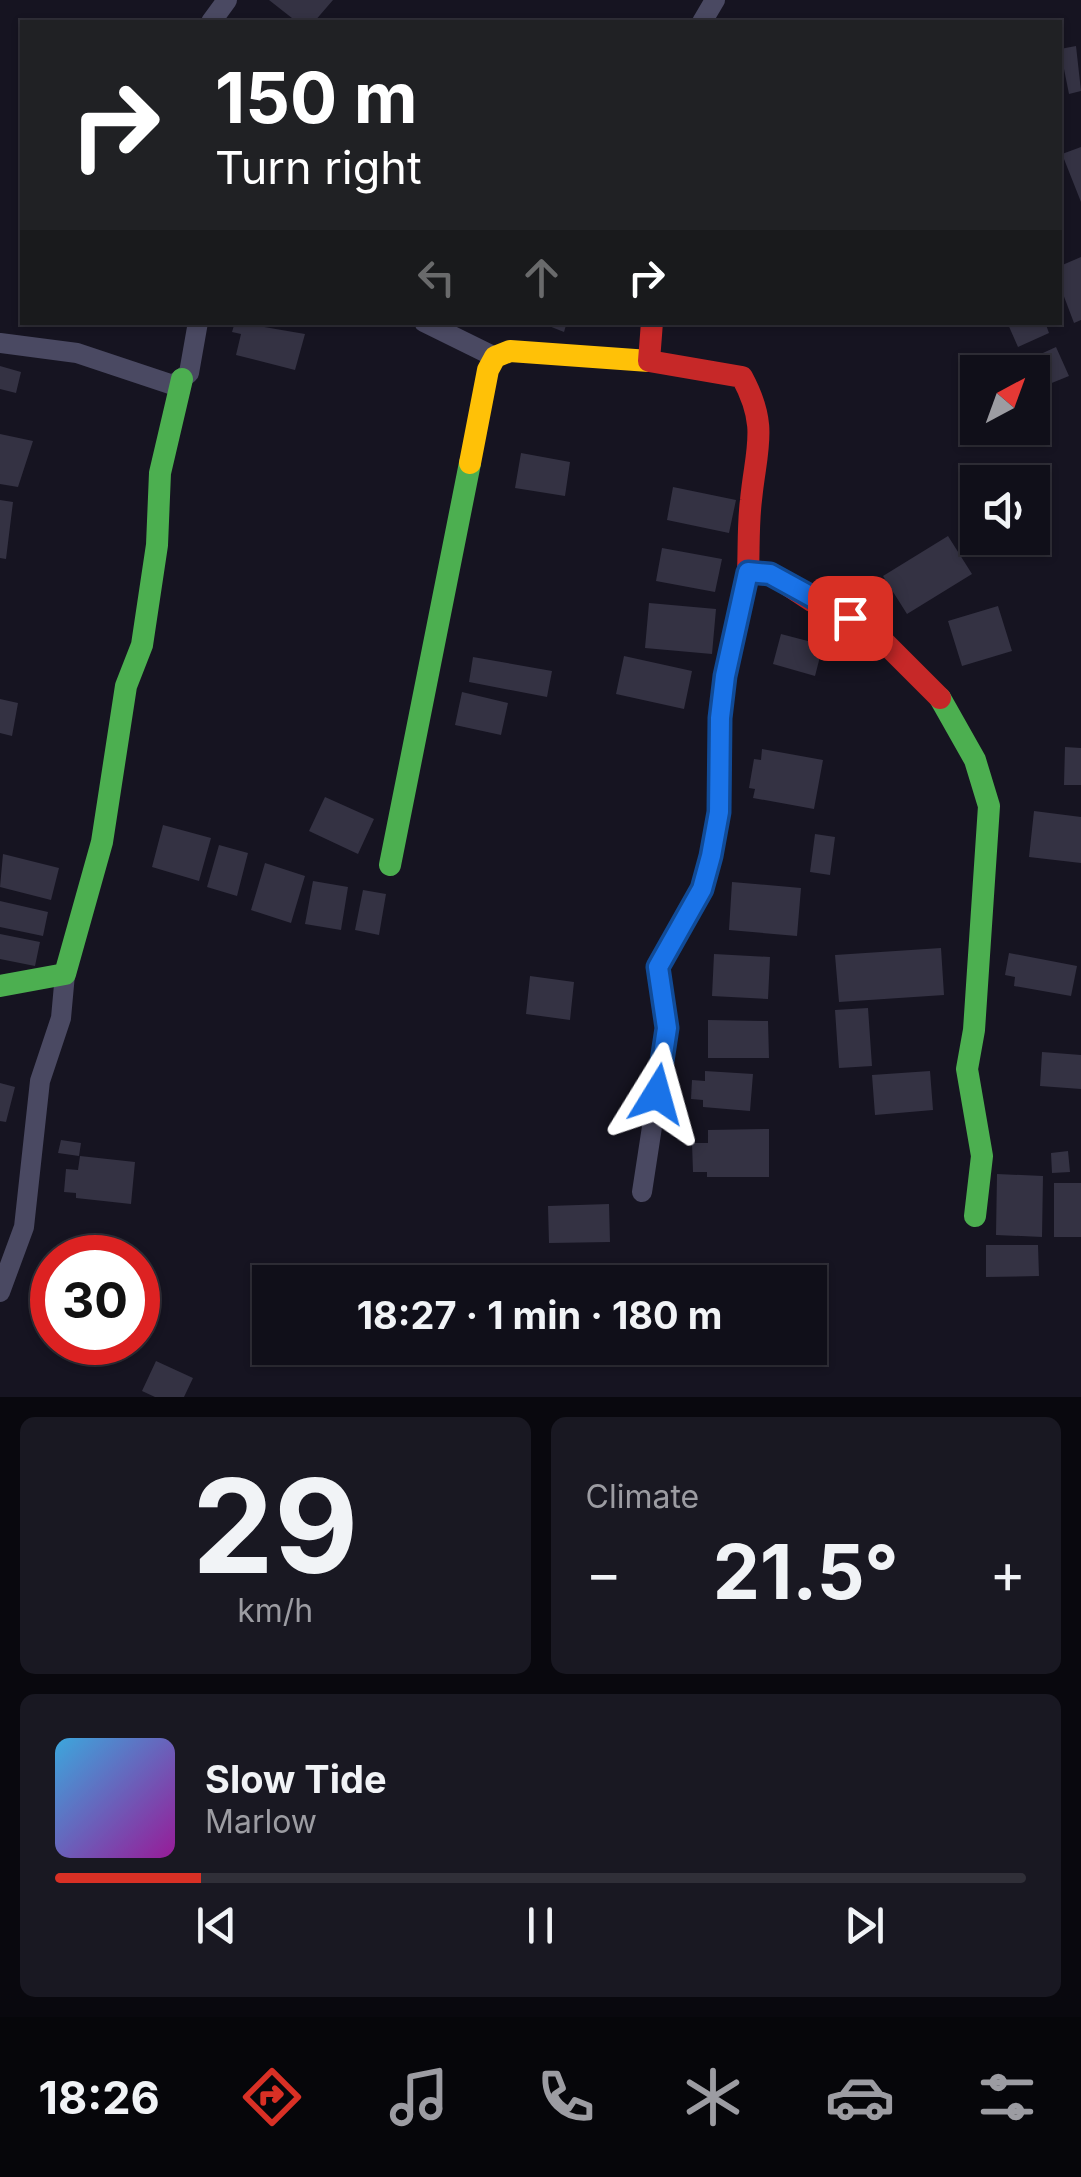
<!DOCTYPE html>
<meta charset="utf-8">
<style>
body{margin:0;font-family:Inter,sans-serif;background:#191822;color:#f1f3f6;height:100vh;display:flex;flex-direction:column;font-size:38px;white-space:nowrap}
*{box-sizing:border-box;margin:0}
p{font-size:32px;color:#9c9ca2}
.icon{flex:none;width:55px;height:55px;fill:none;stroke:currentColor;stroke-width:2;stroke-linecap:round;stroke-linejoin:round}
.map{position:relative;height:1397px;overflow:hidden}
.panel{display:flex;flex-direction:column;gap:20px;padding:20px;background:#09080e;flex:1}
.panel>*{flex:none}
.guide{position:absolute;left:20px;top:20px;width:1042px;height:305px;border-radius:0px;box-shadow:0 2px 8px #0004,0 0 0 2px #302f38;background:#202124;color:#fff;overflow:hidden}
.needle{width:65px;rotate:41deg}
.fabs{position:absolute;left:960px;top:355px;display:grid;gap:20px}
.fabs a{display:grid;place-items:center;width:90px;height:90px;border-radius:0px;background:#100f19;box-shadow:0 2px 8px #0004,0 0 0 2px #302f38;font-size:50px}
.speed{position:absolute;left:30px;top:1235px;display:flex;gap:20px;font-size:50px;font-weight:700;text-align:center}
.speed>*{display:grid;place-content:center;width:130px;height:130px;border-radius:50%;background:#100f19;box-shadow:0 2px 8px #0004,0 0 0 2px #302f38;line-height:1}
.speed .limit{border:15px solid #d22;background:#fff;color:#111}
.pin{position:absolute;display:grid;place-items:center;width:85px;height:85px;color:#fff;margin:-42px;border-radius:20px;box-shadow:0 5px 15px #0006}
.me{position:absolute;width:110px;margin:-55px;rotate:8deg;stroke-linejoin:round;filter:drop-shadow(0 0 8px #0008)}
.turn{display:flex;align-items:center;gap:35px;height:210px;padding:0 30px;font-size:45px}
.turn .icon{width:130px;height:130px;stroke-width:2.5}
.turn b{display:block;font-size:70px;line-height:85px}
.lanes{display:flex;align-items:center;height:95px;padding:0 30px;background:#0003;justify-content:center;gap:50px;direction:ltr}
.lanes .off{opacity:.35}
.big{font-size:75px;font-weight:700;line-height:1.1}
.panel .card{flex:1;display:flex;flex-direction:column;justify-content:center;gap:15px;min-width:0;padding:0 35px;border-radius:15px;background:#191822}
.panel .dial{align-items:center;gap:0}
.dial b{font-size:130px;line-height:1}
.song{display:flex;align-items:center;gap:30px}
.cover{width:120px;height:120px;border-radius:15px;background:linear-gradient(135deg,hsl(200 70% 55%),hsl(300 70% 35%))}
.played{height:10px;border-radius:5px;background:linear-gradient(90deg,#d93025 15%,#302f38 15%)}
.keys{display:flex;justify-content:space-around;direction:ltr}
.heat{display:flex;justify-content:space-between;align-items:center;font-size:55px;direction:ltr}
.panel .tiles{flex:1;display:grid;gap:20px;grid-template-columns:1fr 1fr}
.card:last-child{grid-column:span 2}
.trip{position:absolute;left:252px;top:1265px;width:575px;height:100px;border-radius:0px;background:#100f19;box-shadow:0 2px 8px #0004,0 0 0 2px #302f38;font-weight:700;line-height:100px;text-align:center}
.tab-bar{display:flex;height:160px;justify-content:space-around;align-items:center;background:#06060a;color:#9c9ca2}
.tab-bar .icon{width:70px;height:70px}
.tab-bar .selected{color:#d93025}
.tab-bar b{font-size:45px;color:#f1f3f6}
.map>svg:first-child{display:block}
.building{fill:#343243}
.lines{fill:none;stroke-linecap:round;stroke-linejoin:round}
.street{stroke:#4a4962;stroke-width:20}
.fast{stroke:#4caf50;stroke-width:22}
.slow{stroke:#ffc107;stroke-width:22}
.jam{stroke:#c62828;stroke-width:22}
.route-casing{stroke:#114b97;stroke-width:25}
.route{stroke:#1a73e8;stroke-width:18}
</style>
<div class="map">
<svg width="1081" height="1397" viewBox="0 0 1081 1397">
<rect width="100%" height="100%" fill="#161421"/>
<path class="building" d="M 269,0 L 333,0 L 314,22 L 297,22 Z
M 1076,46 L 1081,91 L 1069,94 L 1060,49 Z
M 1081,147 L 1081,202 L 1062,154 Z
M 1081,257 L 1081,320 L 1074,323 L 1060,286 L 1060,266 Z
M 235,322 L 305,334 L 295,370 L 236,355 L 241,334 L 232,332 Z
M 539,322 L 567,322 L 564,332 Z
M 1007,322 L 1045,322 L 1049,333 L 1018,347 Z
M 1056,347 L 1069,376 L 1032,391 L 1032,372 L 1012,372 L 1010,368 Z
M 0,366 L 21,372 L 16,393 L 0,389 Z
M 0,434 L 33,441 L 18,487 L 0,484 Z
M 521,453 L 570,462 L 565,496 L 515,488 Z
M 673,487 L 736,500 L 729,533 L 667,520 Z
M 0,500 L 13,502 L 6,559 L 0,558 Z
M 948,536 L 972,574 L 907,614 L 883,576 Z
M 662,548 L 722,559 L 715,592 L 656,581 Z
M 649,603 L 716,609 L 712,654 L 645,648 Z
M 998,606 L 1012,651 L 962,666 L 948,621 Z
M 781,634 L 823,645 L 815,676 L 773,664 Z
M 624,656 L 692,671 L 684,709 L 616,694 Z
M 473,657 L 552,671 L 547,697 L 469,682 Z
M 462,692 L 508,703 L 501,735 L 455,725 Z
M 0,699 L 18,703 L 12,736 L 0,733 Z
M 1065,747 L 1081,748 L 1081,785 L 1064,785 Z
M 762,749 L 823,760 L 814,809 L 753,798 L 755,789 L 749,788 L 754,759 L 761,760 Z
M 325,797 L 374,819 L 358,854 L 309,831 Z
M 1034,811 L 1081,817 L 1081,863 L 1029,857 Z
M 163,825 L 211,838 L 199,881 L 152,867 Z
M 815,834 L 835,837 L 830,875 L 810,872 Z
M 219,845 L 248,853 L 237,896 L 207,887 Z
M 3,854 L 59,868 L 51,900 L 0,887 Z
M 265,863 L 305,876 L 291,923 L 251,910 Z
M 313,881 L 348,887 L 341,930 L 305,924 Z
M 732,882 L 801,888 L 797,936 L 729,930 Z
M 363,890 L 386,894 L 379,935 L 355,930 Z
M 0,901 L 48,912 L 43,936 L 0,927 Z
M 0,934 L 40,942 L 35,966 L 0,959 Z
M 941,948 L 944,995 L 839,1002 L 835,955 Z
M 1009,953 L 1077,966 L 1071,996 L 1014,986 L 1015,977 L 1005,975 Z
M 714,954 L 770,957 L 768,999 L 712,996 Z
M 530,976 L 574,982 L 570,1020 L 526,1014 Z
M 868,1008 L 872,1066 L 839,1068 L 835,1010 Z
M 708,1020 L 768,1021 L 769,1058 L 708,1058 Z
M 1042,1052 L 1081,1055 L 1081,1089 L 1040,1086 Z
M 705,1071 L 753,1074 L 750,1111 L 703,1107 L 703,1100 L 691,1099 L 692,1080 L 705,1081 Z
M 930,1071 L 933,1110 L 875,1115 L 872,1075 Z
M 0,1083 L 15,1087 L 6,1122 L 0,1121 Z
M 769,1129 L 769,1177 L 707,1177 L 707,1172 L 693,1172 L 692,1143 L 708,1143 L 708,1130 Z
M 61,1140 L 81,1143 L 79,1156 L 58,1153 Z
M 1068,1151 L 1070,1172 L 1052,1173 L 1051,1153 Z
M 80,1156 L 135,1162 L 131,1204 L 76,1198 L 76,1193 L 64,1192 L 66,1169 L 78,1170 Z
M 997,1174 L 1043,1176 L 1042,1237 L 996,1235 Z
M 1054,1183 L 1081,1183 L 1081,1237 L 1054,1237 Z
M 609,1204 L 610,1242 L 549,1243 L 548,1206 Z
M 986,1245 L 1038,1245 L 1039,1276 L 986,1277 Z
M 156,1361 L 193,1378 L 184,1397 L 155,1397 L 142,1391 Z"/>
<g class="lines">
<path class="street" d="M 211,22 L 227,0
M 702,22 L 715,0
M 424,322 L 495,357
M 0,343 L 77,353 L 173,385 L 189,373 L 198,322
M 642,1192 L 667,1029 L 659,967 L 701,889 L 711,856 L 719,811 L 719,718 L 725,676 L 748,572
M 0,1292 L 24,1227 L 40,1081 L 61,1018 L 65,974"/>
<path class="fast" d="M 940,698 L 975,760 L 989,806 L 974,1030 L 967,1069 L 982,1156 L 975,1216
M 390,865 L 470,463
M 0,986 L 65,974 L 102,842 L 126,686 L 142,645 L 157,545 L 160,473 L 182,379"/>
<path class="slow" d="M 470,463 L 488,370 L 495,357 L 510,351 L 649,361"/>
<path class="jam" d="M 652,322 L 649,361 L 742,377 C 769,427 756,448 751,500 C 748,524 749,548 748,572 L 771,574 L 812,601 L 868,626 L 940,698"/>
</g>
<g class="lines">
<g class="route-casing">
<path id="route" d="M 657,1094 L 667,1028 L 658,967 L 702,889 L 711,856 L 719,812 L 720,718 L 725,676 L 748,572 L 770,574 L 850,618"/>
</g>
<use href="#route" class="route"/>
</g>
</svg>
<div class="fabs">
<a><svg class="needle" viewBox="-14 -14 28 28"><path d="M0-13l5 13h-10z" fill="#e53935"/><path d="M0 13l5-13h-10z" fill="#9c9ca2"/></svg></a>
<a><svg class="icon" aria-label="sound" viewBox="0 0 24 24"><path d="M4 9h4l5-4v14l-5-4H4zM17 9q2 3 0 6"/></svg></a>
</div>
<div class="speed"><div class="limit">30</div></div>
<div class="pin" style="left:850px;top:618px;background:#d93025"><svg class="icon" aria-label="arrive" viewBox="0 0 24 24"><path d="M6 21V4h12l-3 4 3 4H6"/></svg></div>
<svg class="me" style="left:657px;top:1094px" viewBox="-20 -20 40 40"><path d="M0-17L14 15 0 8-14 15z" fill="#1a73e8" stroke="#fff" stroke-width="4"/></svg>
<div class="trip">18:27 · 1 min · 180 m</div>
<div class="guide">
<div class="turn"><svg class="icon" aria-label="right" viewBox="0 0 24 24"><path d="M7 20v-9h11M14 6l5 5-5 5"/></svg><div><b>150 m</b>Turn right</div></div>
<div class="lanes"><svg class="icon off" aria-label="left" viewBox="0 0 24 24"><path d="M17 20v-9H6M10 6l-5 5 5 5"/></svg><svg class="icon off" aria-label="ahead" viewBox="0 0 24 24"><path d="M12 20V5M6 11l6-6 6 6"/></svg><svg class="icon" aria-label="right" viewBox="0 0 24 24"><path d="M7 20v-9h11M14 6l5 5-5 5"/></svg></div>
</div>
</div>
<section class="panel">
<div class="tiles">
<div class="card dial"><b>29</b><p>km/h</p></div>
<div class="card"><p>Climate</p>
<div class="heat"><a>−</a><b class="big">21.5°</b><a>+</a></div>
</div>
<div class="card">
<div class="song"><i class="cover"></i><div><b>Slow Tide</b><p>Marlow</p></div></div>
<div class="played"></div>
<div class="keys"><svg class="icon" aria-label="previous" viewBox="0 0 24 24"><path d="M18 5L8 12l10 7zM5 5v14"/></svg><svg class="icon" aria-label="pause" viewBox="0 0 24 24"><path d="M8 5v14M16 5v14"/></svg><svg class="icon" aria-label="next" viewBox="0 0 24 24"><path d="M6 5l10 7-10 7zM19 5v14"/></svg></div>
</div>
</div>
</section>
<nav class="tab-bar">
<b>18:26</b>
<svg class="icon selected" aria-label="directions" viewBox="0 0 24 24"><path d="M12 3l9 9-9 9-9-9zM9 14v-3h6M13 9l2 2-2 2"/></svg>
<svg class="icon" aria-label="music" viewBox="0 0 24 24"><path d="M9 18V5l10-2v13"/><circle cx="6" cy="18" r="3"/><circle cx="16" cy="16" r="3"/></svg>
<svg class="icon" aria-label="phone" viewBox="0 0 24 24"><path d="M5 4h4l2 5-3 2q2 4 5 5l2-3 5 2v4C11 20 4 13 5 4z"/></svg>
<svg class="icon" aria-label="climate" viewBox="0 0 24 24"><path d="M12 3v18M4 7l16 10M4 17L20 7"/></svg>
<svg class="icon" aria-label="car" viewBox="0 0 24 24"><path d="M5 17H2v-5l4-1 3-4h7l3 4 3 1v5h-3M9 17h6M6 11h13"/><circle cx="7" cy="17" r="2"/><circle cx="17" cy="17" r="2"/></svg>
<svg class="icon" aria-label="filters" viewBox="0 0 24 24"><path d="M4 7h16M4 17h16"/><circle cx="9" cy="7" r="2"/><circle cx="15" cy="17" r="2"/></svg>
</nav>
